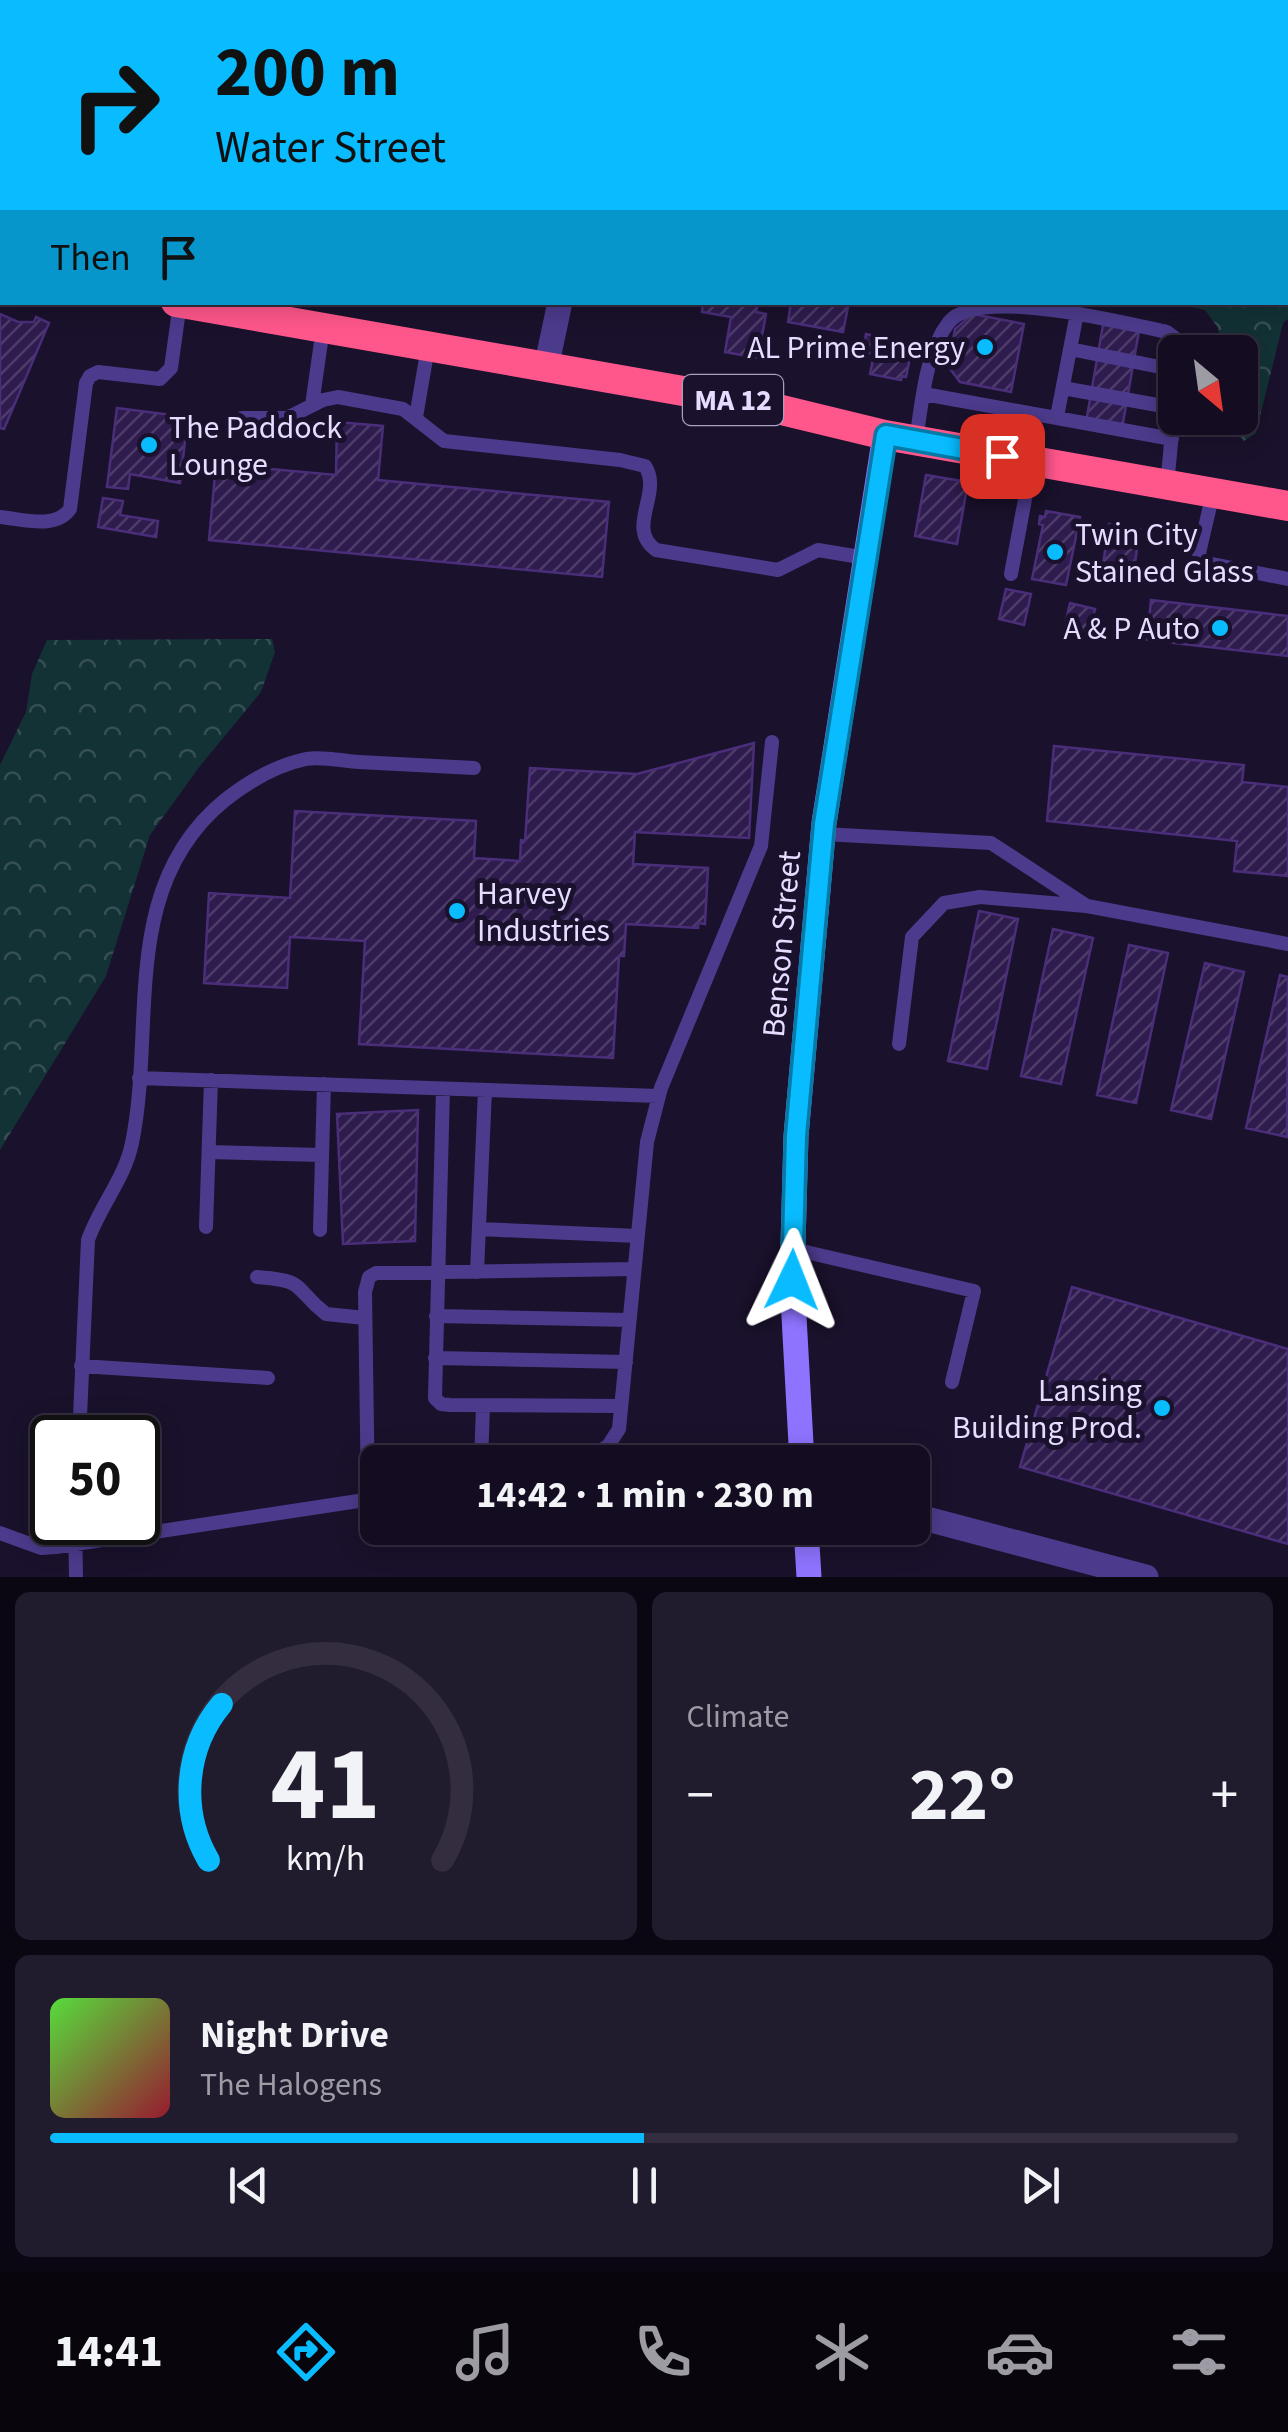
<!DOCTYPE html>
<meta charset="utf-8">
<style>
body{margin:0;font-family:"Source Sans 3",sans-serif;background:#211b2e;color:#f1f3f6;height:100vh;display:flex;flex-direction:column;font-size:38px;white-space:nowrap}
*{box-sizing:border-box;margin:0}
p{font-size:32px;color:#9d9ca5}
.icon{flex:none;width:55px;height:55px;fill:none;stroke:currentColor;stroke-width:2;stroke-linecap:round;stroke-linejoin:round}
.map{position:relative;height:1577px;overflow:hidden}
.sheet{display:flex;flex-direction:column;gap:15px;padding:15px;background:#0b0712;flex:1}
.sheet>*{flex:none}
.hud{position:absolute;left:0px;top:0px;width:1290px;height:305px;box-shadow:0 5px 25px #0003,0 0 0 2px #332d3f;background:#08bcff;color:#111;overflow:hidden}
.needle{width:65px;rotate:151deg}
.tools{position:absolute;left:1158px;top:335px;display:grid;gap:20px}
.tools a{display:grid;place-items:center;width:100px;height:100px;border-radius:15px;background:#140d21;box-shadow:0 5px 25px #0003,0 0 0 2px #332d3f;font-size:50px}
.speed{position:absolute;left:30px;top:1415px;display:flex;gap:20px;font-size:50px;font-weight:700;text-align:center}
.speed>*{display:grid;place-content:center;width:130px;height:130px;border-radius:50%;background:#140d21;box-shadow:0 5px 25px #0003,0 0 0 2px #332d3f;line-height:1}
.speed .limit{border:5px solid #111;border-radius:15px;background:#fff;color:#111}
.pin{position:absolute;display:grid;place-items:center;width:85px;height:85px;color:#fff;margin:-42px;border-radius:20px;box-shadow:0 5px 15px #0006}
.me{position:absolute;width:110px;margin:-55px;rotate:2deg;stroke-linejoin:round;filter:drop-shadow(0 0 8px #0008)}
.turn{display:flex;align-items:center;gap:35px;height:210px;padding:0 50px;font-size:45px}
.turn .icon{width:130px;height:130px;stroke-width:2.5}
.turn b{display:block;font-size:70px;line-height:85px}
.then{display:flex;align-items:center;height:95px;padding:0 50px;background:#0003;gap:20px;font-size:38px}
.big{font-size:75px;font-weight:700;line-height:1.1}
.sheet .tile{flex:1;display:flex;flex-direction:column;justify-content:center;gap:15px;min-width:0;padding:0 35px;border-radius:15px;background:#211b2e}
.sheet .dial{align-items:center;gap:0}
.dial svg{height:260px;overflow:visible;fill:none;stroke:#332d3f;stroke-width:7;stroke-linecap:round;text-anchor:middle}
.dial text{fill:#f1f3f6;stroke:none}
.song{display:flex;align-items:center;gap:30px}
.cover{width:120px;height:120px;border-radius:15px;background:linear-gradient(135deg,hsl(110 70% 55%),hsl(350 70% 35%))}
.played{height:10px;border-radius:5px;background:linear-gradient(90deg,#08bcff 50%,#332d3f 50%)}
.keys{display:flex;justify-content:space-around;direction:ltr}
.heat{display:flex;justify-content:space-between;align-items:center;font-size:55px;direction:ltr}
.sheet .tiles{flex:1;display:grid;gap:15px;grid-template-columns:1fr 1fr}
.tile:last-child{grid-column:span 2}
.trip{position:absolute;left:360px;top:1445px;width:570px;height:100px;border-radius:15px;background:#140d21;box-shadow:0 5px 25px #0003,0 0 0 2px #332d3f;font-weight:700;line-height:100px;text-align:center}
.menu{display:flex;height:160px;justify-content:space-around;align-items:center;background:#08050d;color:#9d9ca5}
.menu .icon{width:70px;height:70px}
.menu .on{color:#08bcff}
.menu b{font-size:45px;color:#f1f3f6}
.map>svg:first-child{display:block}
.forest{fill:url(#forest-crowns)}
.building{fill:url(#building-hatch);stroke:#4a2e7a;stroke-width:2.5}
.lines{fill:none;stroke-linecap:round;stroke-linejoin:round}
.lane{stroke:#4c3b8c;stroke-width:14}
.street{stroke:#4c3b8c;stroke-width:25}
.secondary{stroke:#8e73ff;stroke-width:25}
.highway{stroke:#ff578b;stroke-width:30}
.route-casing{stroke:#057aa6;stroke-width:25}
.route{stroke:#08bcff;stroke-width:18}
.poi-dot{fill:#08bcff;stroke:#1a112c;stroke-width:4}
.labels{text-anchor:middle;stroke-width:10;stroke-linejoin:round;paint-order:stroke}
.shield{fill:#1a112c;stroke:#a99fc0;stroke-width:2.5}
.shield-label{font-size:30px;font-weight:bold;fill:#e6dcff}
.poi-label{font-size:32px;fill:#e6dcff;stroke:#1a112c;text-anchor:end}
.street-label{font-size:32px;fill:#e6dcff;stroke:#1a112c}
</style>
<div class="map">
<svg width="1288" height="1577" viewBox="0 0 1288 1577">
<defs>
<pattern id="forest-crowns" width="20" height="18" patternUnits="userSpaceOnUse" patternTransform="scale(2.5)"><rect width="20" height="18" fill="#133236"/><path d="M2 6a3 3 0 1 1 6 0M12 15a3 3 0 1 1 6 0" fill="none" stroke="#354f54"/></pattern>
<pattern id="building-hatch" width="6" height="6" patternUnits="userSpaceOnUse" patternTransform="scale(2.5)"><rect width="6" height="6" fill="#2f1c4e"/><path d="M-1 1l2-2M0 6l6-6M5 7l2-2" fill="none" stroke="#4d3c69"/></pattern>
</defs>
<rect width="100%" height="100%" fill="#1a112c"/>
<path class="forest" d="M 442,0 L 733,0 L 441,2 Z
M 1288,276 L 1288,319 L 1283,323 L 1256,433 L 1244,441 L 1231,427 L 1230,418 L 1240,418 L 1240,352 L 1221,352 L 1218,328 L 1205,310 L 1177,303 L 1288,302 Z
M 272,639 L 275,652 L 261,692 L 200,766 L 150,835 L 106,976 L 0,1150 L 0,765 L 26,712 L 32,674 L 47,640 Z"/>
<path class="building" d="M 703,302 L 758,302 L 756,312 L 766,314 L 758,358 L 725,352 L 731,317 L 702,312 Z
M 791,302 L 849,302 L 843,332 L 788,322 Z
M 0,314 L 18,322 L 34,322 L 36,317 L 49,323 L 4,429 L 0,428 Z
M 973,314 L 1024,324 L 1011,392 L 960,382 L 948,366 L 955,329 Z
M 1103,325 L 1139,331 L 1121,434 L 1085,428 Z
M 866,334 L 913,344 L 906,377 L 902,376 L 901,380 L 870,374 L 874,354 L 863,352 Z
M 117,408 L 188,417 L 180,483 L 130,474 L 128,489 L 107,487 Z
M 337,422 L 383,426 L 378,480 L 609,502 L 602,577 L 209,540 L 216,464 L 336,475 Z
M 926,475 L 968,482 L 957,544 L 915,536 Z
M 103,498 L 123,501 L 120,515 L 158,521 L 156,537 L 98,527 Z
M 1046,511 L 1080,517 L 1066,585 L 1032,579 L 1043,525 L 1039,524 L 1040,516 L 1045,517 Z
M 1109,524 L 1140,529 L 1134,569 L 1103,565 Z
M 1006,589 L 1031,594 L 1024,625 L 999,619 Z
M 1151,600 L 1288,616 L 1288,656 L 1147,640 Z
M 1070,603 L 1095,609 L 1089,635 L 1064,629 Z
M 754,743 L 749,838 L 635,832 L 633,864 L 708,868 L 705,924 L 698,923 L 698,928 L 626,924 L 624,956 L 619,956 L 613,1058 L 359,1044 L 365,941 L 290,937 L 287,988 L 204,983 L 209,893 L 290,898 L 295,811 L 476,821 L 474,858 L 520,861 L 521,840 L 525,841 L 530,768 L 637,774 Z
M 1054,746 L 1244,765 L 1242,782 L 1288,787 L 1288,876 L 1234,871 L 1237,841 L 1047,821 Z
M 979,911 L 1018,919 L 987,1069 L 948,1061 Z
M 1053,929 L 1093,938 L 1061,1084 L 1021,1076 Z
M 1129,945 L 1168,953 L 1136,1103 L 1097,1095 Z
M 1205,963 L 1244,972 L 1211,1119 L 1171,1110 Z
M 1280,975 L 1288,977 L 1287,1137 L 1246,1128 Z
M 418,1110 L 415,1241 L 343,1244 L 337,1114 Z
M 1072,1287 L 1288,1349 L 1288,1544 L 1020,1467 Z"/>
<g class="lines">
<path class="lane" d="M 8,0 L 15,2
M 348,2 L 349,0
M 403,2 L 404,0
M 1070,349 L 1175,370
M 1063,388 L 1174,408
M 924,394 L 1172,439
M 312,405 L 323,328
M 416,417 L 428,347
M 1057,417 L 1077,313
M 242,418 L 287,418 L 323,400 L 338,397 L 403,409 L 444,441 L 620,460 L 645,466 C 663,493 625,528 656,550 L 778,570 L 818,550 L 866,558
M 916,440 C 922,403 925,353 949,322 C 979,286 1125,323 1167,332 L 1179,341 L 1180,352
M 1167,485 L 1175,402
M 1213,493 L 1199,553 L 1202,562 L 1288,579
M 0,517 C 22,519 55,530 70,509 L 86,383 L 90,376 L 98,372 L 160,379 L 171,368 L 180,303
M 1011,574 L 1032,462
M 823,834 L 991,843 L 1087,906 L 1288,944
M 899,1044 L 912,937 L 944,903 L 980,897 L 1086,906
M 139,1078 L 658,1096
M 443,1089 L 435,1398 L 441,1404 L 450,1405 L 621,1406
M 209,1152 L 322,1155
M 206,1227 L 211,1080
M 479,1229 L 637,1236
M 320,1230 L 324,1084
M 793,1249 L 974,1291 L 952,1382
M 477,1272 L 485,1090
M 257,1277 C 308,1281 291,1286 326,1314 L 365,1318
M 436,1316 L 629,1320
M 435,1358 L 626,1362
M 81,1366 L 268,1378
M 79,1438 L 88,1240 C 100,1206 125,1178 132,1143 C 156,1026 118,887 225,800 C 248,782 277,765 306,759 C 322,756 343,761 359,762 C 397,764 436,766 474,768
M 481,1462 L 483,1406
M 582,1462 L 608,1446 L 619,1429 L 647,1142 L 661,1088 L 761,846 L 772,742
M 368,1499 L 365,1292 L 369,1277 L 376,1273 L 634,1269
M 75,1522 L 76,1577
M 0,1533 L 41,1548 L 56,1547 L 378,1498"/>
<path class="street" d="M 1057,0 L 1061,2
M 759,2 L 763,0
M 546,368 L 560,302
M 912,1515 L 1146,1577"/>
<path class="secondary" d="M 50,2 L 50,0
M 0,183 L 2,173
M 802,1462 L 792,1280 L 796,1136 L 824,823 L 885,435
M 806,1528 L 809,1577"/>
<path class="highway" d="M 0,283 L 2,283
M 176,302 L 757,404 L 885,435 L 1288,506"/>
</g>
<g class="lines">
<g class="route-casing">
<path id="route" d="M 792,1280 L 796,1136 L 824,824 L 886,435 L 1002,456"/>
</g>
<use href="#route" class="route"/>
</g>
<g class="poi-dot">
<circle cx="985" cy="347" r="10"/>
<circle cx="149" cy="445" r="10"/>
<circle cx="1055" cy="552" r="10"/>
<circle cx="1220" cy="628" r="10"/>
<circle cx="457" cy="911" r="10"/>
<circle cx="1162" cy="1408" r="10"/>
</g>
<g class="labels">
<rect class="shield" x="683" y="375" width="100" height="50" rx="8"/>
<g class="shield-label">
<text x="733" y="410">MA 12</text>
</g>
<g class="poi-label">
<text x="965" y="358">AL Prime Energy</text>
<text x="169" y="438" text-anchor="start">The Paddock<tspan x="169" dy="37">Lounge</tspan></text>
<text x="1075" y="545" text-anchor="start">Twin City<tspan x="1075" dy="37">Stained Glass</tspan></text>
<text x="1200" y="639">A &amp; P Auto</text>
<text x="477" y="904" text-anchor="start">Harvey<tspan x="477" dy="37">Industries</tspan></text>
<text x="1142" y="1401">Lansing<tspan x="1142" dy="37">Building Prod.</tspan></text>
</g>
<g class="street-label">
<text transform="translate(781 944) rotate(-85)" y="11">Benson Street</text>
</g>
</g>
</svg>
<div class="tools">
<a><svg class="needle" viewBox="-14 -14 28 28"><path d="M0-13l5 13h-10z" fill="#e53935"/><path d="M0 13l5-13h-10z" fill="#9d9ca5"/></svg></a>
</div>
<div class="speed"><div class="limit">50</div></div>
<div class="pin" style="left:1002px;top:456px;background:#d93025"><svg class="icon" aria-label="arrive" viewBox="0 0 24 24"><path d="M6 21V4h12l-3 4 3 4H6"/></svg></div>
<svg class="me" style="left:792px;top:1280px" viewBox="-20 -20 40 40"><path d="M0-17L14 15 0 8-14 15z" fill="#08bcff" stroke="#fff" stroke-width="4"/></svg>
<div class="trip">14:42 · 1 min · 230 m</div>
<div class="hud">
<div class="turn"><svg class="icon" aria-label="right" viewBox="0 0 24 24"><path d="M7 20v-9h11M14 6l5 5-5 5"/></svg><div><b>200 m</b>Water Street</div></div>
<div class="then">Then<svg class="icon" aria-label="arrive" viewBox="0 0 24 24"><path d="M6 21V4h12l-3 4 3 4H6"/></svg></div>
</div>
</div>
<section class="sheet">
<div class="tiles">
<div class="tile dial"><svg viewBox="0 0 100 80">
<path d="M14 69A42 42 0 1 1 86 69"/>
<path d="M14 69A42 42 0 0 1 18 21" stroke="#08bcff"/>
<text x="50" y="56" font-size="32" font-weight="700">41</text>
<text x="50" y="72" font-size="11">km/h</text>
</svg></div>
<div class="tile"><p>Climate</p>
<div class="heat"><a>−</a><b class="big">22°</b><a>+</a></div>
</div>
<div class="tile">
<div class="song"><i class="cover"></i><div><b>Night Drive</b><p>The Halogens</p></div></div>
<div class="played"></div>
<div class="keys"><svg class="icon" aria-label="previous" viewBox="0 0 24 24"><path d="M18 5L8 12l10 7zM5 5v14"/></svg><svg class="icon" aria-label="pause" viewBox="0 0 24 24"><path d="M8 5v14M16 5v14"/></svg><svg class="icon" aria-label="next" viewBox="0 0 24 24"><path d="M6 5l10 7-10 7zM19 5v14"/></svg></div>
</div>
</div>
</section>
<nav class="menu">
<b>14:41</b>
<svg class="icon on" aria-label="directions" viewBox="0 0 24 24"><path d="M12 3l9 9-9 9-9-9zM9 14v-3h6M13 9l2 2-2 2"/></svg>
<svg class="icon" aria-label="music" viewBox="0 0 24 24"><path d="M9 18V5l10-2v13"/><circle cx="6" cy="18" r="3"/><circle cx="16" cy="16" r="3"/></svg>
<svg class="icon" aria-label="phone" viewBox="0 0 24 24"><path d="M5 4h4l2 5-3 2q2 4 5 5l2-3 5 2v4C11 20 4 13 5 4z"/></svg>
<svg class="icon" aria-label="climate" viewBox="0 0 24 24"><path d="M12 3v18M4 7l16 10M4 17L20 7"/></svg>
<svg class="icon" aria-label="car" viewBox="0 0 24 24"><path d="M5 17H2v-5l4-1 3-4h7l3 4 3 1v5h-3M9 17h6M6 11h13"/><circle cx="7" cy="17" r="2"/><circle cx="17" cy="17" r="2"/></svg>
<svg class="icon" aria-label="filters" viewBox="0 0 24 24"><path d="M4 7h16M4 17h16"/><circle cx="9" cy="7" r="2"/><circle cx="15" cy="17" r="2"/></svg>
</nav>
